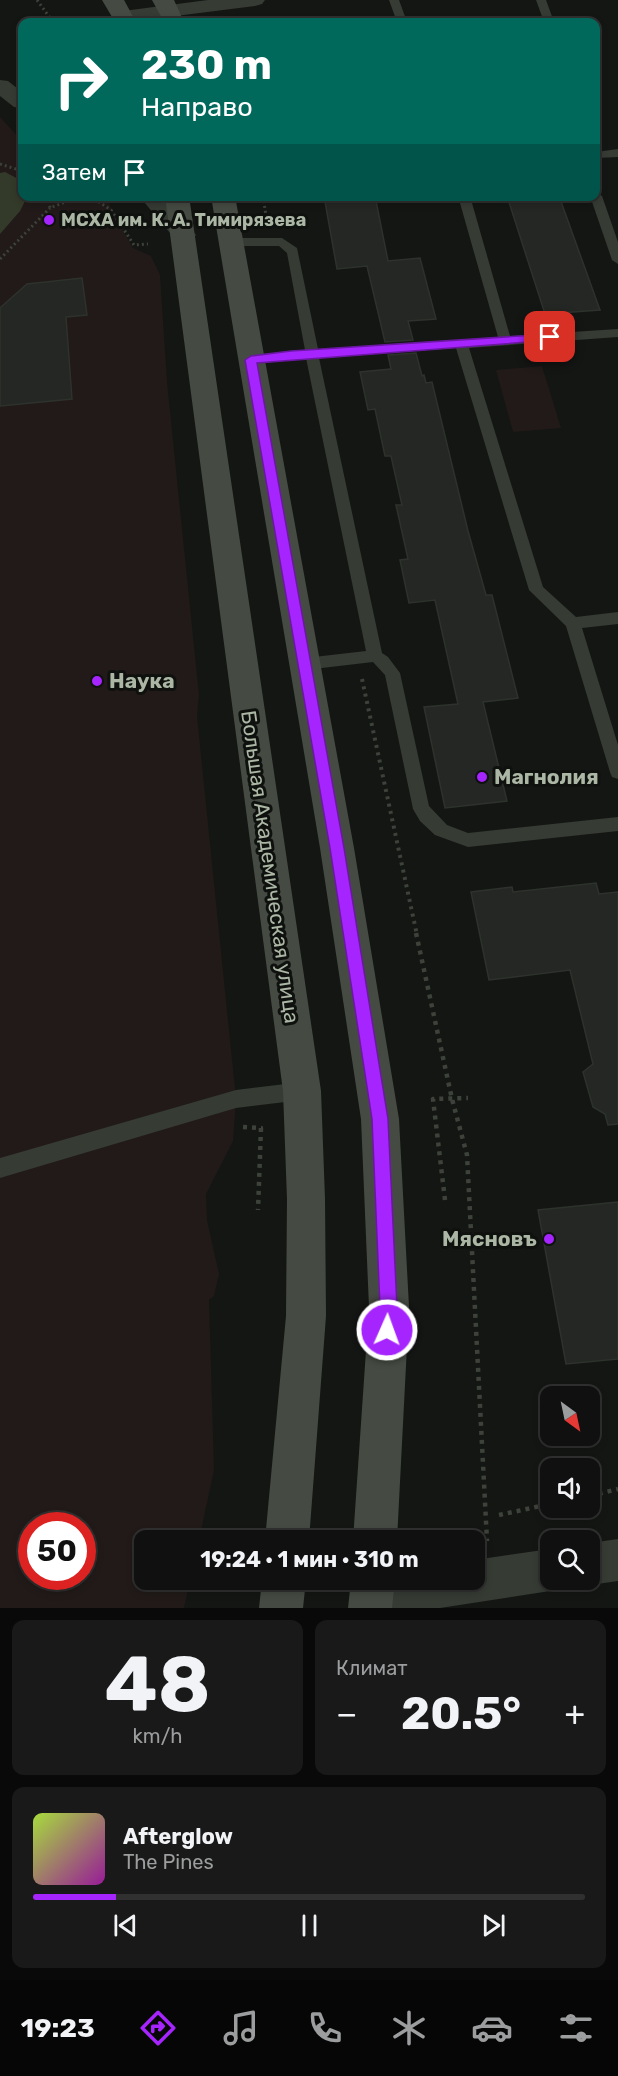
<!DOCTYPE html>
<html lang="ru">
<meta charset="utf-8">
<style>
body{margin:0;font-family:Rubik,sans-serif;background:#181918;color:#f1f3f6;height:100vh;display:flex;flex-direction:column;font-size:22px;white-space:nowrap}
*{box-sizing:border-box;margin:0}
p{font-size:20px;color:#9b9d9e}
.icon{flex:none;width:33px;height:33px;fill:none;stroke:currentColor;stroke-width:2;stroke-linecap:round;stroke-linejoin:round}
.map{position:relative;height:1608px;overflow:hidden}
.sheet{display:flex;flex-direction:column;gap:12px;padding:12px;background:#080908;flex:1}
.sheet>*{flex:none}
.top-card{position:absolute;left:18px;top:18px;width:582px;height:183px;border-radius:12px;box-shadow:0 3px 9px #0003,0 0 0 2px #2f302f;background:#00695c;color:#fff;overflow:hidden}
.needle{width:39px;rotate:147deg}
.fabs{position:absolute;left:540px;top:1386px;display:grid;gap:12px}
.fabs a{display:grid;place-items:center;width:60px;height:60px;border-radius:12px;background:#0f100f;box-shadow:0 3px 9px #0003,0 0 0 2px #2f302f;font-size:30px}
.speed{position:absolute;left:18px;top:1512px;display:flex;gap:12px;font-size:30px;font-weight:700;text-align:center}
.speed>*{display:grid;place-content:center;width:78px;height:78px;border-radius:50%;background:#0f100f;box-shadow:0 3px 9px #0003,0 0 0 2px #2f302f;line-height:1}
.speed .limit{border:9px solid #d22;background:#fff;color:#111}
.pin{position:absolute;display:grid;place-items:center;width:51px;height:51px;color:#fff;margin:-26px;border-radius:12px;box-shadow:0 3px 9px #0006}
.me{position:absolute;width:66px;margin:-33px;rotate:2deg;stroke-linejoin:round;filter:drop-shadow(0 0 4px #0008)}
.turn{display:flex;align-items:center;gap:21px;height:126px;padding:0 24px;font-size:27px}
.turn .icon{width:78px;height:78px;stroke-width:2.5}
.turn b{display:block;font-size:42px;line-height:51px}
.then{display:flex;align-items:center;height:57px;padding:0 24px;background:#0003;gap:12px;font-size:22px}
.big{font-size:45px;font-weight:700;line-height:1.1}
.sheet .widget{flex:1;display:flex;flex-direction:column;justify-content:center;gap:9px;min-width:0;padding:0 21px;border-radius:12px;background:#181918}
.sheet .dial{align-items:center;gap:0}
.dial b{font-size:78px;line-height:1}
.song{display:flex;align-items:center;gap:18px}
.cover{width:72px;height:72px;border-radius:9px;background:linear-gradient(135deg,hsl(80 70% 55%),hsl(300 70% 35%))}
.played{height:6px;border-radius:3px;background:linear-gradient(90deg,#a624fd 15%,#2f302f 15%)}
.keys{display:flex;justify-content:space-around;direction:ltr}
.heat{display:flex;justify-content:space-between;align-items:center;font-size:33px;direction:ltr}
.sheet .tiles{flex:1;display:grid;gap:12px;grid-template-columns:1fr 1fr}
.widget:last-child{grid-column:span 2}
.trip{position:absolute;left:134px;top:1530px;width:351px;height:60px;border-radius:12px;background:#0f100f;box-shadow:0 3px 9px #0003,0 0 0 2px #2f302f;font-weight:700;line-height:60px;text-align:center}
.tab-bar{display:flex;height:96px;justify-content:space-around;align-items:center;background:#060606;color:#9b9d9e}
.tab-bar .icon{width:42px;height:42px}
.tab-bar .selected{color:#a624fd}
.tab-bar b{font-size:27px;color:#f1f3f6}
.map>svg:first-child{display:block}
.green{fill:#211a19;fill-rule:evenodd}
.water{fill:#343a29}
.building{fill:#242723;stroke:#2e322d;stroke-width:1.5}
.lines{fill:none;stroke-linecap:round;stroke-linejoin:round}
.path-far2{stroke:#3d423a;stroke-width:3;stroke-dasharray:2 3;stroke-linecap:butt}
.path-far1{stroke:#3d423a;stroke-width:4;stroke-dasharray:3 4.5;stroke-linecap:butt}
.path{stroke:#3d423a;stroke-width:4.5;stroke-dasharray:4 5;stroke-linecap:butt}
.service{fill:#363b34;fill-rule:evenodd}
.minor{fill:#363b34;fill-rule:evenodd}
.secondary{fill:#454b42;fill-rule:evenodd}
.route{fill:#a624fd;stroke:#6c17a4;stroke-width:1.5}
.poi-dot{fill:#a624fd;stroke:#0f110f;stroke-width:2}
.labels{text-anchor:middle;stroke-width:6;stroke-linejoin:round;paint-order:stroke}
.far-poi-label{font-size:18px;font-weight:bold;fill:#abb7a4;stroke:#0f110f;text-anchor:start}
.poi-label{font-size:21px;font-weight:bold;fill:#abb7a4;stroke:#0f110f;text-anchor:start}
.street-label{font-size:21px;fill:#abb7a4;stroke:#0f110f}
</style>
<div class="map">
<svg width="618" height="1608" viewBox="0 0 618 1608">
<rect width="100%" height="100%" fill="#141614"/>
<path class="green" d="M 0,117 L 22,141 L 22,196 L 105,196 L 109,198 L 111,210 L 133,248 L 151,256 L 160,275 L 167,382 L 199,695 L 197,716 L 236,1099 L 233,1141 L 206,1194 L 207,1220 L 219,1274 L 214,1296 L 209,1300 L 214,1470 L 199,1540 L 144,1540 L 144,1580 L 190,1580 L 184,1608 L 0,1608 ZM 32,1526 L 82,1526 L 82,1576 L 32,1576 Z
M 542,366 L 561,428 L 513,432 L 496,370 Z"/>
<path class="water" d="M 5,172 L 22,181 L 22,196 L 27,197 L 20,211 L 0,234 L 0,173 Z"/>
<path class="building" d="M 324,196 L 375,196 L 388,261 L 420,258 L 436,319 L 408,321 L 413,340 L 385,342 L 367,266 L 337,269 Z
M 507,196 L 559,196 L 600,310 L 545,314 Z
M 82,278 L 87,315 L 66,317 L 72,399 L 0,406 L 0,308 L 27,284 Z
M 416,353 L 422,376 L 424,375 L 426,383 L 432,382 L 468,531 L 486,595 L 492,595 L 518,698 L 483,702 L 507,801 L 445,808 L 424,707 L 458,704 L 435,600 L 409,603 L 400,560 L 408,559 L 396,505 L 402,505 L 391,456 L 385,456 L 375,409 L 368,410 L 360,372 L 391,369 L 388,355 Z
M 596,883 L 599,894 L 618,892 L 618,1124 L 608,1125 L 605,1114 L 593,1107 L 583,1072 L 593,1064 L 570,970 L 489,980 L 471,892 L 512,887 L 513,892 Z
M 618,1202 L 618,1359 L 566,1364 L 538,1210 Z"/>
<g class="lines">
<path class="path-far2" d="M 37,0 L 53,22
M 0,164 L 22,171
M 48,196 L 50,208 L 80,196
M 90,196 L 111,210 L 134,245 L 148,244
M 263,196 L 267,222
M 0,259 L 50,208"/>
<path class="path-far1" d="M 362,679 L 417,935"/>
<path class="path" d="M 416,933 L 452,1099 L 467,1155 L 487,1541
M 243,1127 L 261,1128 L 258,1210
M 445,1200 L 433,1099 L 468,1098
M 590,1496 L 618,1489
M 499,1515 L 550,1504"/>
<path class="service" d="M 389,0 L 399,0 L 407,22 L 397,22 Z
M 536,0 L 546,0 L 554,22 L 544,22 Z
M 618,149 L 618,157 L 596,158 L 596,152 Z
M 596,192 L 602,196 L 618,242 L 618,264 L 612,260 L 590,196 L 596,196 Z
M 458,196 L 470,196 L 510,336 L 618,329 L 618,337 L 469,348 L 543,587 L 576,617 L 618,612 L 618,624 L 582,628 L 618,745 L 618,779 L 612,777 L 610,772 L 566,626 L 529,590 L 456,348 L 319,358 L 382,653 L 388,657 L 400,673 L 429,806 L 447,825 L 468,833 L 618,817 L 618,831 L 468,847 L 435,835 L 420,821 L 413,809 L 385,675 L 373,662 L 305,670 L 300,668 L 297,664 L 300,660 L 305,658 L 366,651 L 306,358 L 251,365 L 244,360 L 251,355 L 305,350 L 287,253 L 279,246 L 231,246 L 225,242 L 231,238 L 282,238 L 297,248 L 318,349 L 498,337 Z
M 302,1082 L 309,1085 L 311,1091 L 309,1097 L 302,1100 L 236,1108 L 0,1178 L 0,1158 L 236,1090 Z"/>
<path class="minor" d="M 208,0 L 265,0 L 262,4 L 255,6 L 128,22 L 116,21 L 113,17 L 116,13 L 123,11 Z
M 0,80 L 8,81 L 22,92 L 22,108 L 14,107 L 0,96 Z
M 139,196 L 163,196 L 192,230 L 196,235 L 192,240 L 184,243 L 176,240 Z
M 618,1539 L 618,1581 L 590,1585 L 577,1580 L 590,1580 L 590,1543 Z
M 550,1549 L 550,1580 L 567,1580 L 565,1585 L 550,1591 L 440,1608 L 355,1608 L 351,1597 L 357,1582 L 363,1580 L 474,1580 L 474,1560 Z"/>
<path class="secondary" d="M 102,0 L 124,0 L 136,22 L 115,22 Z
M 152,0 L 174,0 L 184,22 L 164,22 Z
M 165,196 L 189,196 L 321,1091 L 325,1199 L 326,1316 L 309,1540 L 265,1540 L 286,1316 L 287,1199 L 283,1091 Z
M 211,196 L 235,196 L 354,848 L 399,1119 L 409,1307 L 397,1540 L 353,1540 L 369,1307 L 361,1119 L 320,848 Z
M 262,1580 L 306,1580 L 303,1608 L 259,1608 Z
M 351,1580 L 395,1580 L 392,1608 L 348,1608 Z"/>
</g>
<path class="route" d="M 550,334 L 554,335 L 554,340 L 257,363 L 344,848 L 388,1119 L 397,1307 L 393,1336 L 387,1339 L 381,1336 L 379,1330 L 380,1307 L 372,1119 L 330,848 L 245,360 L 251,356 L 291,351 Z"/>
<g class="poi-dot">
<circle cx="49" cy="220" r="6"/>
<circle cx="97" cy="681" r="6"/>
<circle cx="482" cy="777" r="6"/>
<circle cx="549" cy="1239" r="6"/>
</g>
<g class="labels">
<g class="far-poi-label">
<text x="61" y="226">МСХА им. К. А. Тимирязева</text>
</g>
<g class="poi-label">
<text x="109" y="688">Наука</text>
<text x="494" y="784">Магнолия</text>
<text x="537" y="1246" text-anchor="end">Мясновъ</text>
</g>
<g class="street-label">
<text transform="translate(270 867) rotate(82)" y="7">Большая Академическая улица</text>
</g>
</g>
</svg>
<div class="fabs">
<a><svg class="needle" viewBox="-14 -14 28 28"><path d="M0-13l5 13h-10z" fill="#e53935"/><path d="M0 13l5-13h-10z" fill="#9b9d9e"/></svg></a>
<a><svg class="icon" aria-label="sound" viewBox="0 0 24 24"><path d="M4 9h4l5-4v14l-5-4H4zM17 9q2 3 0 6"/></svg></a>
<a><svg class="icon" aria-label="search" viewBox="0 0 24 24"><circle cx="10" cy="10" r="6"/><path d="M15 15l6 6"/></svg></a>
</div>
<div class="speed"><div class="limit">50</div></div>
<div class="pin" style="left:550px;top:337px;background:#d93025"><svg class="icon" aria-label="arrive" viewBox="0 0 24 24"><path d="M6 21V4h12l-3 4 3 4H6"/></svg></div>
<svg class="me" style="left:387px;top:1330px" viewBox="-20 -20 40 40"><circle r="17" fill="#a624fd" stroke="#fff" stroke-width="3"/><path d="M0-11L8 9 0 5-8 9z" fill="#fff"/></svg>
<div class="trip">19:24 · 1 мин · 310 m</div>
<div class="top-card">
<div class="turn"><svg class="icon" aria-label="right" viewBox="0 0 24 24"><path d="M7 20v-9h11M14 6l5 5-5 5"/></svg><div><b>230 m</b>Направо</div></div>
<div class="then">Затем<svg class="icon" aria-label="arrive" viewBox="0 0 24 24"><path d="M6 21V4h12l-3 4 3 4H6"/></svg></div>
</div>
</div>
<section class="sheet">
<div class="tiles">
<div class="widget dial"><b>48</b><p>km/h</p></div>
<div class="widget"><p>Климат</p>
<div class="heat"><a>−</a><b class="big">20.5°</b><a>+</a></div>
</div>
<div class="widget">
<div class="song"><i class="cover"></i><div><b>Afterglow</b><p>The Pines</p></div></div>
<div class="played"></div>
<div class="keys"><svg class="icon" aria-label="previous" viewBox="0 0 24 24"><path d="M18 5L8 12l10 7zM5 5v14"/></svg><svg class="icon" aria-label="pause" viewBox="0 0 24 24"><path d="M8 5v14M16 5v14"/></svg><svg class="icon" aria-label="next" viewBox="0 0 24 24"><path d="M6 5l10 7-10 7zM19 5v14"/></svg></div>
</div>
</div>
</section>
<nav class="tab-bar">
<b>19:23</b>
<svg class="icon selected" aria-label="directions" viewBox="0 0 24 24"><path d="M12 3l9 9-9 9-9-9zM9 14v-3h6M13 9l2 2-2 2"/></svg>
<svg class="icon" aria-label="music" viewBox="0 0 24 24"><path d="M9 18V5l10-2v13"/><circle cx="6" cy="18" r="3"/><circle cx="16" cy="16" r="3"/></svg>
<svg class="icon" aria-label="phone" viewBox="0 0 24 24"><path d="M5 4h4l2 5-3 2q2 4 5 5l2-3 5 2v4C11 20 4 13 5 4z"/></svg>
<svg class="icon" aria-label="climate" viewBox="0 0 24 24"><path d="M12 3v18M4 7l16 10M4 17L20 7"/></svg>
<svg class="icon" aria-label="car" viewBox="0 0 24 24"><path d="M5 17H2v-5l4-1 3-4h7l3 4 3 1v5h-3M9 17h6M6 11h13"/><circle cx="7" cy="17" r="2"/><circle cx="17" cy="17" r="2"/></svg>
<svg class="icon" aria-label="filters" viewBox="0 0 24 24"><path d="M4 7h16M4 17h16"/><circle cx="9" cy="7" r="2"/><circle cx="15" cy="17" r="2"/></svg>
</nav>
